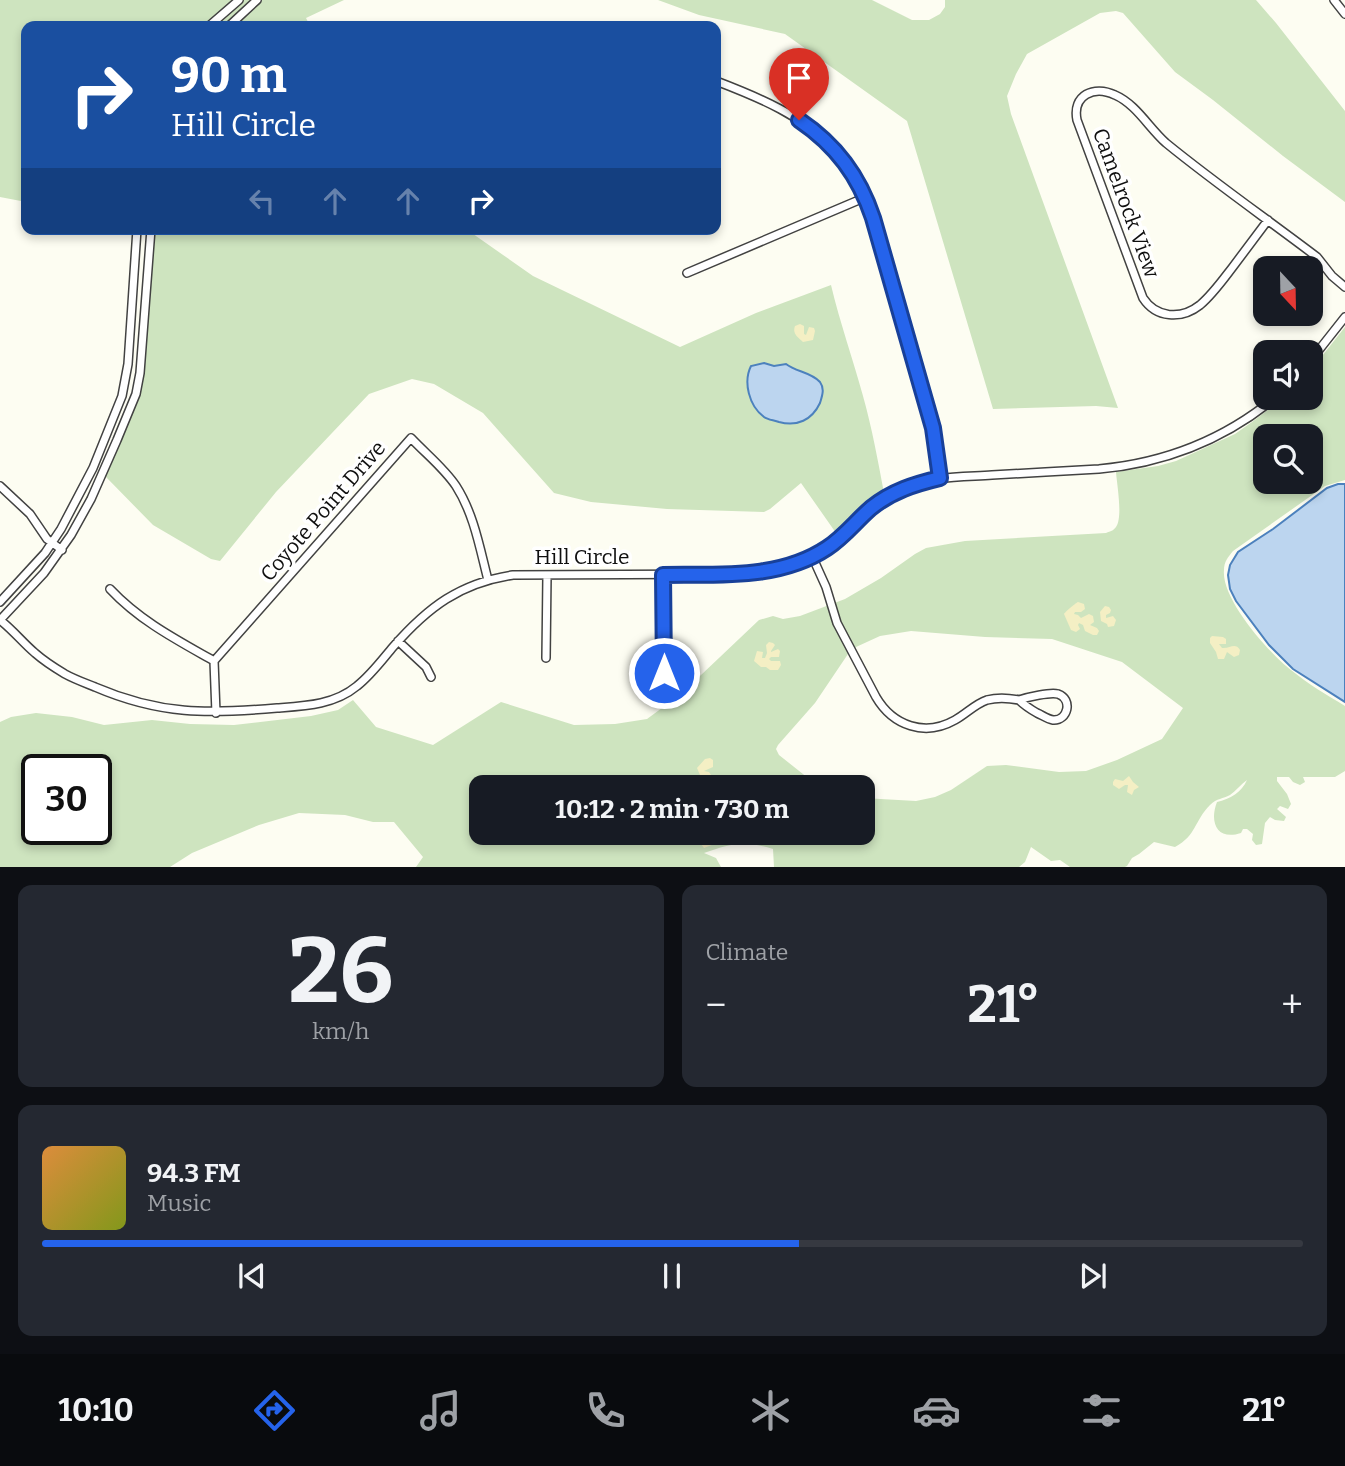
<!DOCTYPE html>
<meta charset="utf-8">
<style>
body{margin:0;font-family:Bitter,serif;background:#242831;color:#f1f3f6;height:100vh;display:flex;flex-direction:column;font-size:26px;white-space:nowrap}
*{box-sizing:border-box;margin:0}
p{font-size:23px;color:#9ea1a6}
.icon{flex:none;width:38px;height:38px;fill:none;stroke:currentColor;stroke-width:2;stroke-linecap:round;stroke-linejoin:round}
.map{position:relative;height:867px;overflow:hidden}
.sheet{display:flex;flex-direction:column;gap:18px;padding:18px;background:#0d0f14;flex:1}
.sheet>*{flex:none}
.top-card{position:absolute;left:21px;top:21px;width:700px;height:214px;border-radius:14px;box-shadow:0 4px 10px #0003;background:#1a4fa0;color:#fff;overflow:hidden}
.needle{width:46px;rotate:158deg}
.tools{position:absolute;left:1253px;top:256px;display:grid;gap:14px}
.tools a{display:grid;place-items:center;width:70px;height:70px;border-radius:14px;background:#171b24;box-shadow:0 4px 10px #0003;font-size:35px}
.speed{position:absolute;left:21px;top:754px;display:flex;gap:14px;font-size:35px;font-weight:700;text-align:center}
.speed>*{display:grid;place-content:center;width:91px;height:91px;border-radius:50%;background:#171b24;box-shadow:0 4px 10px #0003;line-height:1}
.speed .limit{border:4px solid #111;border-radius:10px;background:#fff;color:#111}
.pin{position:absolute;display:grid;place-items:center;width:60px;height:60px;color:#fff;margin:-72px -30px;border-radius:50% 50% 50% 0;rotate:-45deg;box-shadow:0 0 7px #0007}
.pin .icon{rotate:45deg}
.me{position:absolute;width:77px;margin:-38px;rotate:0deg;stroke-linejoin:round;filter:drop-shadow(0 0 5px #0008)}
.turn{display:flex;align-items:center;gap:24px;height:147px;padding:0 35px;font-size:32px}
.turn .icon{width:91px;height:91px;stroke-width:2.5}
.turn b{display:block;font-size:49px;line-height:60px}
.lanes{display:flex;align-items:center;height:66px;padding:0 35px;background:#0003;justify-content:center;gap:35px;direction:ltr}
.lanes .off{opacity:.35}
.big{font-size:52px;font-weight:700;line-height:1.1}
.sheet .widget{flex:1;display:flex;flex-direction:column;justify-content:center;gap:10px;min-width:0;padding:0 24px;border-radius:14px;background:#242831}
.sheet .dial{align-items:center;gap:0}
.dial b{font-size:91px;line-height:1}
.song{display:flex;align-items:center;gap:21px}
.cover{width:84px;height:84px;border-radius:10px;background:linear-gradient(135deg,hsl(30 70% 55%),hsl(70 70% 35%))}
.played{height:7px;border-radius:4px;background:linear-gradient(90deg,#2563eb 60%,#363941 60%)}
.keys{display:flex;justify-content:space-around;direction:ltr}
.heat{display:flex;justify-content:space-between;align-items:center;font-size:38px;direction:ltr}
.sheet .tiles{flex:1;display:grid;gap:18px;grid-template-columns:1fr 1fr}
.widget:last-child{grid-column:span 2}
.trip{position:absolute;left:469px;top:775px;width:406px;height:70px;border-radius:14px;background:#171b24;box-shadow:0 4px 10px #0003;font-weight:700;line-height:70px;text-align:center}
.tabs{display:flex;height:112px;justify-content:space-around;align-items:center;background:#090b0e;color:#9ea1a6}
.tabs .icon{width:49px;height:49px}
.tabs .current{color:#2563eb}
.tabs b{font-size:32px;color:#f1f3f6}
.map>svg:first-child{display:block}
.green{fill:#cee4bf;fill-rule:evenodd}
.sand{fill:#f4efc4}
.water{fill:#bcd5ef;stroke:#4c81bd;stroke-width:2}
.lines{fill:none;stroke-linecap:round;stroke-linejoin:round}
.minor-casing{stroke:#424242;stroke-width:10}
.minor{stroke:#fff;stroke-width:7}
.route-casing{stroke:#184099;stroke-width:18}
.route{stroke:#2563eb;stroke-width:12}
.labels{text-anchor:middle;stroke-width:7;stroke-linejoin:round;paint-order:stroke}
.street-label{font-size:21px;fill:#0f0f0f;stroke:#fff}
</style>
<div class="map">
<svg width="1345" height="868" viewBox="0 0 1345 868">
<rect width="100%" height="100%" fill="#fdfdf2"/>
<path class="green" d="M 0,0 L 344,0 L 306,18 L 310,26 L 26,26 L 26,202 L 0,197 Z
M 658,0 L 872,0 L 912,20 L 929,20 L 940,14 L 945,7 L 945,0 L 1256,0 L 1276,23 L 1345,111 L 1345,202 L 1283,156 L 1213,100 L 1175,72 L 1123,13 L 1116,11 L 1100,13 L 1027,54 L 1016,74 L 1007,96 L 1011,114 L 1118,408 L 1096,406 L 993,409 L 907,121 L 785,34 L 699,15 Z
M 153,229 L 466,229 L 533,276 L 680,347 L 756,313 L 831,285 C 840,323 853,359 863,396 C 872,428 878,461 884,493 L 872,501 L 836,533 L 801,483 L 770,509 L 764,512 L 667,509 L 591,502 L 554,493 L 483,413 L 434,384 L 412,379 L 369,394 L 276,492 L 220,561 L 211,559 L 153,525 L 105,476 L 140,390 Z
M 1345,327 L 1345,480 L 1325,486 L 1233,551 C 1228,557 1224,562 1224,570 C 1221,599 1269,653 1291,670 C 1308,684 1327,695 1345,706 L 1345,771 L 1335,777 L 1303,777 L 1305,782 L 1300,785 L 1293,782 L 1289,777 L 1277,777 L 1277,781 L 1287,794 L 1291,804 L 1288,809 L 1280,806 L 1277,809 L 1286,817 L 1284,821 L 1275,820 L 1270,817 L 1265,823 L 1262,844 L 1256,845 L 1252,840 L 1253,834 L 1247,829 L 1243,829 L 1241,833 C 1217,841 1209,822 1217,802 C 1230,799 1242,792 1247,780 C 1241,784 1236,791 1230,795 C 1223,799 1217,798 1210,805 C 1194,821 1197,835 1175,847 L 1154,842 L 1139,854 L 1132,858 L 1127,866 L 1125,867 L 1070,867 L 1060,860 L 1051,861 L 1031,847 L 1025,862 L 1019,867 L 774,867 L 773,849 C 743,840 732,843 704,853 L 716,858 L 721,867 L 416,867 L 423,857 L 394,822 L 373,822 L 345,815 L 299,813 L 259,825 L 192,853 L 170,867 L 0,867 L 0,722 L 11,717 L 36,713 L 72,717 L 104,725 L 152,720 L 190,724 L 234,725 L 311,716 L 338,710 L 353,700 L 376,727 L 433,745 L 501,702 L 574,725 L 615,724 L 647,719 L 681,694 L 759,620 L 773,616 L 783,619 L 800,616 L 845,599 L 881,578 L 915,554 L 926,548 L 965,541 L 1106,533 C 1111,531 1113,531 1116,527 C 1123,517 1117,485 1116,472 L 1158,466 L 1176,461 L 1235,434 L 1252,422 L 1285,397 L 1311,397 L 1311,370 ZM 1265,436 L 1311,436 L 1311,481 L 1265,481 ZM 911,631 L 985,637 L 1052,639 L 1122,662 L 1183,708 L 1162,739 L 1117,760 L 1086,771 L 1059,772 L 1006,765 L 987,766 L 951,790 L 935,797 L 916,801 L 863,798 L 863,833 L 481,833 L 481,788 L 826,787 L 813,782 L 779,755 L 776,749 L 778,745 L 815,703 L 848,654 L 856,647 L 880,636 ZM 37,770 L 96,770 L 96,830 L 37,830 Z"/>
<path class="sand" d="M 800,324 L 804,326 L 804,334 L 806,335 L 809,327 L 814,328 L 815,331 L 813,340 L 803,342 C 798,337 792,334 795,326 Z
M 1078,602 L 1084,604 L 1085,609 L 1081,612 L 1075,612 L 1074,614 L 1078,615 L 1081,618 L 1089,614 L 1093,616 L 1094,622 L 1090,625 L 1097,628 L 1099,631 L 1097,635 L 1093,635 L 1085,631 L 1083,625 L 1079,623 L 1078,625 L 1080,629 L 1076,632 L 1071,630 L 1064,614 C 1065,612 1077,602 1078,602 Z
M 1105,606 L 1109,607 L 1111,610 L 1110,613 L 1106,615 L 1106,618 L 1113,616 L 1116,620 L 1114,626 L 1108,627 L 1107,624 L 1101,621 L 1100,612 Z
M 1212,636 L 1223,637 L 1226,639 L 1226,644 L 1219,644 L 1222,648 C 1230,649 1235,642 1240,650 L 1239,655 L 1234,657 L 1227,652 L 1224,659 L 1218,659 L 1216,652 L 1210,643 L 1210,638 Z
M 769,642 L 773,643 L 775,645 L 771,651 L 771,652 L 778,649 L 780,651 L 779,657 L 771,657 L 769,659 L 771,661 L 780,661 L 781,665 L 778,670 L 770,670 L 766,667 L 761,667 L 754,661 L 757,651 L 763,652 L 762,658 L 765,658 L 767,653 L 766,645 Z
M 710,758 L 713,760 L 713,767 L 704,771 L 709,772 L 711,775 L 710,777 L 704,779 L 700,775 L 697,768 L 705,759 Z
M 1129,776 L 1133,782 L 1139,787 L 1134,790 L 1132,795 L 1127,792 L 1128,785 L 1125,785 L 1119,789 L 1113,785 L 1113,782 L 1115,779 L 1123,781 Z
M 706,833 L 716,833 L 717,835 L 718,833 L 726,833 L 727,839 L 704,848 L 701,844 L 701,840 L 704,838 L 711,837 Z"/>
<path class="water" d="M 764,363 L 774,366 L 786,364 C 796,372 811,372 820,382 C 825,389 822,396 820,403 C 812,420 797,427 779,422 C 774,420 768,420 764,417 C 749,406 743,382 751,366 Z
M 1338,484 L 1345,484 L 1345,702 L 1293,669 L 1269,645 L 1236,601 L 1230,589 L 1228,575 L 1230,565 L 1238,552 L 1273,529 L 1327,488 Z"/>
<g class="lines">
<g class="minor-casing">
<path id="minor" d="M 1334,0 L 1345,14
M 209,26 L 239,0
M 229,26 L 257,0
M 716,81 C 758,97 804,116 835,150 C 874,192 883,254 899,307 C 910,348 924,389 933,431 C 936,446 938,462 940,478
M 1268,220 C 1256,236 1244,252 1232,268 C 1222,281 1212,295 1200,305 C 1181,320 1156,318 1143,298 L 1077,120 C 1072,95 1094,85 1115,95 C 1136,104 1149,128 1166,143 C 1215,183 1267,219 1317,257 L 1332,276 L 1345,287
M 151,229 L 140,373 L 136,394 L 117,440 L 91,499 L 71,535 L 44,573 L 0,620 C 13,630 23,643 35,653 C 44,661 55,668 65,674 C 74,679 85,683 95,687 C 160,715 208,714 277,708 C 305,706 334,705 357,686 C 371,675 382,660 393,647 C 428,607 460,583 513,575 L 738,574 C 773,572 809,563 837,540 C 859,522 876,500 903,488 C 931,476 962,477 992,475 C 1028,473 1063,471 1099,469 C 1165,463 1224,440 1276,397
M 687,273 L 866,197
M 1311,360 L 1345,317
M 0,486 L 30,514 L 47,539 L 62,550
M 812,556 L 826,587 L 837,623 L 876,697 C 893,726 925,737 955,720 C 966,714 975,704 987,700 C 998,697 1009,698 1019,700 C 1025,706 1030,709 1037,713 C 1042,715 1047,719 1053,720 C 1068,721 1073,699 1058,694 C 1050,692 1028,697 1019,700
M 663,575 L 664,673 L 672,685
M 110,589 C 140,621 177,640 214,661
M 0,602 L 45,553 L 61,529 L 93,468 L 122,396 L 128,364 L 137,229
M 398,641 L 426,667 L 431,677
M 546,658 L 547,575
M 216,713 L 214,661 L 411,438 C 426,454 444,468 456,486 C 474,514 480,549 488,580"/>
</g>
<use href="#minor" class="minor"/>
</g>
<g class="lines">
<g class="route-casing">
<path id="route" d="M 664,673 L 663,575 C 718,574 779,580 827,548 C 844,537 856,521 871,508 C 892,491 915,484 940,478 L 933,428 L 873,218 C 859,176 836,145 799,120"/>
</g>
<use href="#route" class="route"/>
</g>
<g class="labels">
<g class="street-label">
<text transform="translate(1126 203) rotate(70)" y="7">Camelrock View</text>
<text transform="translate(323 511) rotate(-49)" y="7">Coyote Point Drive</text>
<text x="582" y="564">Hill Circle</text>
</g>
</g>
</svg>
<div class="tools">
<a><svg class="needle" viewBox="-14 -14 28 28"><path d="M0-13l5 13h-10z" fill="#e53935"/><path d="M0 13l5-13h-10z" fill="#9ea1a6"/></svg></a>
<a><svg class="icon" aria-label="sound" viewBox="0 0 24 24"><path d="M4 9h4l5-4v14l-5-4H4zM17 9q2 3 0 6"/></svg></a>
<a><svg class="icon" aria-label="search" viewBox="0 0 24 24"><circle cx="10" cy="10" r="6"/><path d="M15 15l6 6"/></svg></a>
</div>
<div class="speed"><div class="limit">30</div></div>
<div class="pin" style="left:799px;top:120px;background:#d93025"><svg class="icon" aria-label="arrive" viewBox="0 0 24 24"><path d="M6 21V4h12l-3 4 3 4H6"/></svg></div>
<svg class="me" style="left:664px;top:673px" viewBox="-20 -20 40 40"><circle r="17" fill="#2563eb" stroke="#fff" stroke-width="3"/><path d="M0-11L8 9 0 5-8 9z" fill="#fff"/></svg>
<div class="trip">10:12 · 2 min · 730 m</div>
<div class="top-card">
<div class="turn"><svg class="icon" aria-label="right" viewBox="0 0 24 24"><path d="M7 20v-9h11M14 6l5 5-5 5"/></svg><div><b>90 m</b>Hill Circle</div></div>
<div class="lanes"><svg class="icon off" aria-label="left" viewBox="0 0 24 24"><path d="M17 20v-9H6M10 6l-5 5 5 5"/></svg><svg class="icon off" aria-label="ahead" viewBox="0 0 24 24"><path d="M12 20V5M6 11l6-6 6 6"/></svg><svg class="icon off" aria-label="ahead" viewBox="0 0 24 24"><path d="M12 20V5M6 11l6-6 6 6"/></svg><svg class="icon" aria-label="right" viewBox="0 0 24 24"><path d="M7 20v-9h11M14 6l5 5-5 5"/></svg></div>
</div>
</div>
<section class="sheet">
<div class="tiles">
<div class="widget dial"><b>26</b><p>km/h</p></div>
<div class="widget"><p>Climate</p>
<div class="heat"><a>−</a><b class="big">21°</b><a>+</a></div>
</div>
<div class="widget">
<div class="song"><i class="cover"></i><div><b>94.3 FM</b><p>Music</p></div></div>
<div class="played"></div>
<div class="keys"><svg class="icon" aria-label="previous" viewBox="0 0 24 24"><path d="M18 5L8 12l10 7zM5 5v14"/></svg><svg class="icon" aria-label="pause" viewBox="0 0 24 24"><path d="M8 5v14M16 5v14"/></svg><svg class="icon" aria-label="next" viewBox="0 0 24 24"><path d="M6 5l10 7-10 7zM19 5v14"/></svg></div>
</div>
</div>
</section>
<nav class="tabs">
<b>10:10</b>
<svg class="icon current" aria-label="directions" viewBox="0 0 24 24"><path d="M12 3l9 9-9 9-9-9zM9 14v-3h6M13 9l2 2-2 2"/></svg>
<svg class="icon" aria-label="music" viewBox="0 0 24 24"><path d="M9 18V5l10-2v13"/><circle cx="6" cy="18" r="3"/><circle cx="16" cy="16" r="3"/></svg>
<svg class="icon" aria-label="phone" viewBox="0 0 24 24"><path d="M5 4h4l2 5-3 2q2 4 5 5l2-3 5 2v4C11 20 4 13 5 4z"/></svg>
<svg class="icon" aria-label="climate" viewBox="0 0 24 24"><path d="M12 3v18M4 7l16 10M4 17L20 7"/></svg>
<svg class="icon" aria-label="car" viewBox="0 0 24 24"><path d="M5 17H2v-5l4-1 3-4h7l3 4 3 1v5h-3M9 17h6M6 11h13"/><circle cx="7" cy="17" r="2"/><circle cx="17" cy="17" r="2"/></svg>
<svg class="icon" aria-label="filters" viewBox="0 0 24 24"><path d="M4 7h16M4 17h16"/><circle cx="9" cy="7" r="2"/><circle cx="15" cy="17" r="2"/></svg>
<b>21°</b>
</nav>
